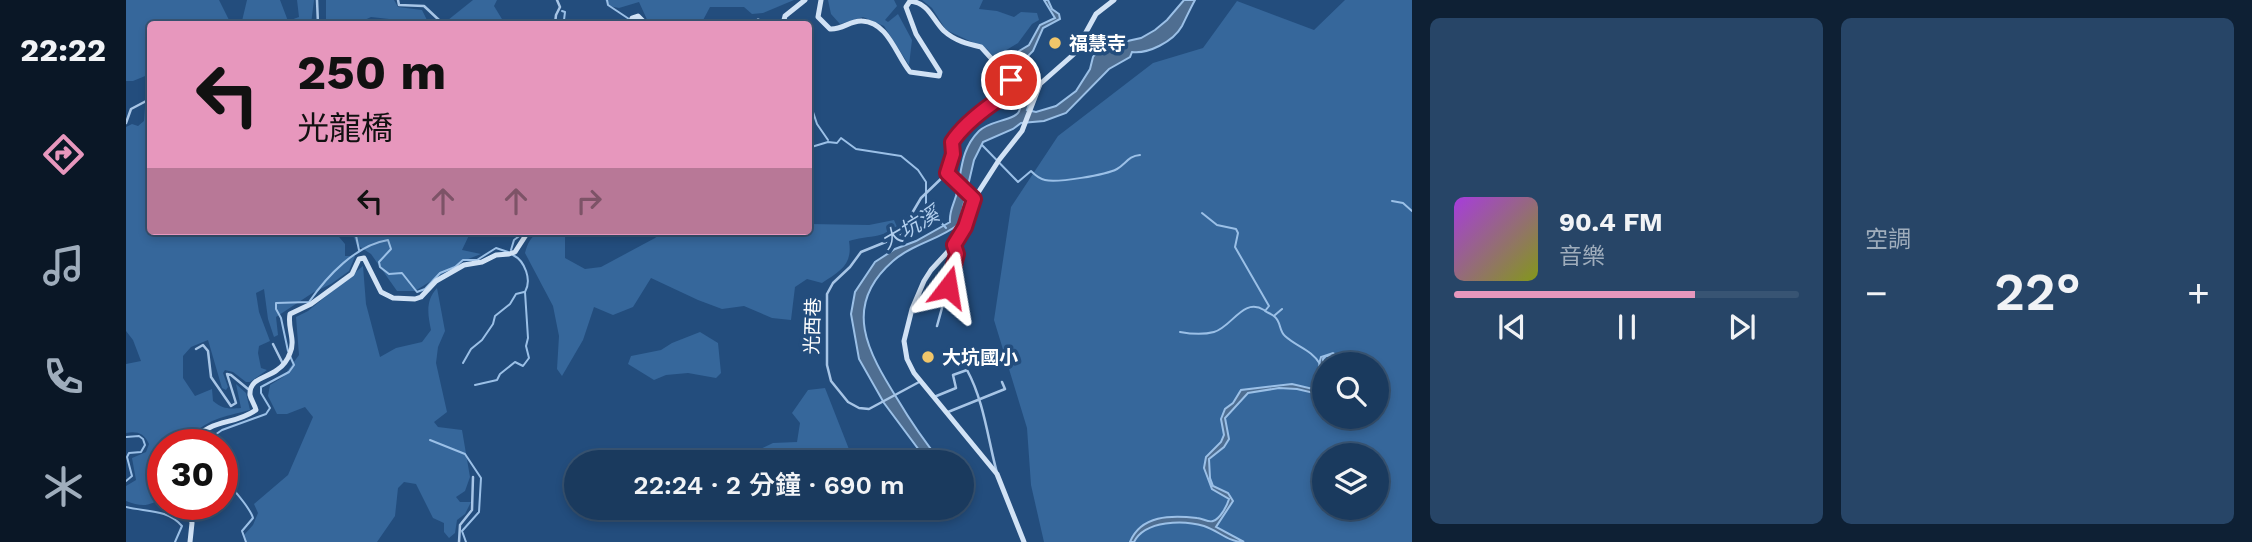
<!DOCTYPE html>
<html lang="zh-TW">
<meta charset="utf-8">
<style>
body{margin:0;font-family:"Work Sans","Noto Sans TC",sans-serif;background:#274567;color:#f1f3f6;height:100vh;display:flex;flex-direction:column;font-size:26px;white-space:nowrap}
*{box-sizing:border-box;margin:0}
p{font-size:23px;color:#9fadbc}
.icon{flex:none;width:38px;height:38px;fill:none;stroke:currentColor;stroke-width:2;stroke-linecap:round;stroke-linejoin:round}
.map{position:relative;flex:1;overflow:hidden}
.panel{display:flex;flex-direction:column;gap:18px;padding:18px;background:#0e2034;width:840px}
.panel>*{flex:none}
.top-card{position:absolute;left:21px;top:21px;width:665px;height:214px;border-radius:7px;box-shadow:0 4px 10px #0003,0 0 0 2px #385473;background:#e797bd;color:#111;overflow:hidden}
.tools{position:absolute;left:1186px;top:352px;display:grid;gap:14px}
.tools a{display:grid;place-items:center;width:77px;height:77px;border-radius:50%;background:#1a3a5e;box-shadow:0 4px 10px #0003,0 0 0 2px #385473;font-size:35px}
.speed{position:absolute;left:21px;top:429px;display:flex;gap:14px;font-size:35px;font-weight:700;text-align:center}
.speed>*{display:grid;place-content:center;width:91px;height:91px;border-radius:50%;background:#1a3a5e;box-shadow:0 4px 10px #0003,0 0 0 2px #385473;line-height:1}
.speed .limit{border:10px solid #d22;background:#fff;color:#111}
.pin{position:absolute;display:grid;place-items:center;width:60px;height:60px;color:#fff;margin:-30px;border:4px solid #fff;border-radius:50%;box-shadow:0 2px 7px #0007}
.me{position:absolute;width:77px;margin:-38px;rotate:14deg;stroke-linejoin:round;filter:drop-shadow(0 0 5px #0008)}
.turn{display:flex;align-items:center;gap:24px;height:147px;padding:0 35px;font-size:32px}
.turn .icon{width:91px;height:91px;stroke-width:2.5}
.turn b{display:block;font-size:49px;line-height:60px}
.lanes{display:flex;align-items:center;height:66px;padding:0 35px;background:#0003;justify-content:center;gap:35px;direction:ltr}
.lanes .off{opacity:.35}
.big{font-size:52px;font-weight:600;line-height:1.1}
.panel .card{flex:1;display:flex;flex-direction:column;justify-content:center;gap:10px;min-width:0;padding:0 24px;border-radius:10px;background:#274567}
.song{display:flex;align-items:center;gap:21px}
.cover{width:84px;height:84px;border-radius:10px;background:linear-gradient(135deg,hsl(280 70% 55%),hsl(70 70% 35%))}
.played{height:7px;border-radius:4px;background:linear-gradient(90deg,#e797bd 70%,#385473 70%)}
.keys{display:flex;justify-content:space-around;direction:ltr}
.heat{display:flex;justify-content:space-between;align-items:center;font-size:38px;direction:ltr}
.panel .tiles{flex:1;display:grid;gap:18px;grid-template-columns:repeat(2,1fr)}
.trip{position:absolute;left:438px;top:450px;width:410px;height:70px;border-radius:35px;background:#1a3a5e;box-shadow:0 4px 10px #0003,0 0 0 2px #385473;font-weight:600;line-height:70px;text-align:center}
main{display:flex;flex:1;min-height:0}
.dock{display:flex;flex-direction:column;width:126px;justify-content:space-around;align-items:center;background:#0a1726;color:#9fadbc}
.dock .icon{width:49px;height:49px}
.dock .selected{color:#e797bd}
.dock b{font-size:32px;color:#f1f3f6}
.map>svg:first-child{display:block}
.green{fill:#36679b;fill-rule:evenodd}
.water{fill:#4f6e91;stroke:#9bc0e7;stroke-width:2}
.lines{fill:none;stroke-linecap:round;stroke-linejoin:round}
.stream{stroke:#9bc0e7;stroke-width:2}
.street{stroke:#a7c5e6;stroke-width:2.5}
.secondary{stroke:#d1e2f5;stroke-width:5}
.route-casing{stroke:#92132f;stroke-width:18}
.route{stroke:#e11d48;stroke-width:12}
.poi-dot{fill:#f1c66a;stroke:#234d7d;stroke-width:2.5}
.labels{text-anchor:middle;stroke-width:7;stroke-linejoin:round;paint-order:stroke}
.poi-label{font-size:19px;font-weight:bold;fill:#fff;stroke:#234d7d;text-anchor:start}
.street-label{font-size:19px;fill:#fff;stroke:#234d7d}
.water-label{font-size:21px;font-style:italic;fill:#b2cfee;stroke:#234d7d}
</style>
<main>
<nav class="dock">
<b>22:22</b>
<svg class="icon selected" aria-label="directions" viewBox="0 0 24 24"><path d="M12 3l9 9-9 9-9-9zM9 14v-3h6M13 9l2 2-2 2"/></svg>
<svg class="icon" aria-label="music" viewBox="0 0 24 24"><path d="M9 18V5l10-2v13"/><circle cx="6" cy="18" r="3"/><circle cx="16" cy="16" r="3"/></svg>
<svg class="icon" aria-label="phone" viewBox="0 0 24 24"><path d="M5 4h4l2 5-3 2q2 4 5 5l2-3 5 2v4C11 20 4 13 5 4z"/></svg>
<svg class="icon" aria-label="climate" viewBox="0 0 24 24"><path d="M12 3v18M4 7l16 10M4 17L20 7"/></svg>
</nav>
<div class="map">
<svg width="1286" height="542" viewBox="0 0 1286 542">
<rect width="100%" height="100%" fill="#234d7d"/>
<path class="green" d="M 0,0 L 93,0 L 105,24 L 24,24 L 24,74 L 7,81 L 0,81 Z
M 121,0 L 154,0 L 162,21 L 173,17 L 171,0 L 188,0 L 185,24 L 119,24 L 116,21 Z
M 200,0 L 268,0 L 272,7 L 296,10 L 301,20 L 287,24 L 272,24 L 263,19 L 245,17 L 230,24 L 200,24 Z
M 347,0 L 371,0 L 368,6 L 379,24 L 317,24 Z
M 479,0 L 668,0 L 637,13 L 626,14 L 618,7 L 584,7 L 575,24 L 523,24 L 513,2 L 493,8 L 483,6 Z
M 702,0 L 768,0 L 771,6 L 759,20 L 762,22 L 772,14 L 786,40 L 783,65 L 758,26 L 737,17 L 714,24 L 705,14 Z
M 796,0 L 857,0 L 853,9 L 871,11 L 888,17 L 895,12 L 911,13 L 913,20 L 906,24 L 892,43 L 877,52 L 878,59 L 895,80 L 890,88 L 885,77 L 861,49 L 820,30 L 806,8 Z
M 1219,0 L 1286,0 L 1286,542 L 918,542 L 905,485 L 901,428 L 868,320 L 885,207 L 932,136 L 1027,63 L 1077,48 L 1111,1 L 1188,30 ZM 1199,364 L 1251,364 L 1251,416 L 1199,416 ZM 1199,455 L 1251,455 L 1251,508 L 1199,508 Z
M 24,103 L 24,231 L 208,231 L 219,244 L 219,256 L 229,256 L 223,271 L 205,284 L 188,292 L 150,317 L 152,335 L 148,337 L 142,319 L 138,289 L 130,293 L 133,312 L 144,341 L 133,346 L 132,353 L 135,368 L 141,370 L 124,382 L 120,382 L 107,372 L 99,370 L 97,373 L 102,387 L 100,390 L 96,388 L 82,340 L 65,347 L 57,356 L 57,378 L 69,396 L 86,389 L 87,401 C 97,409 102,409 115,408 L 110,384 L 120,393 L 124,410 C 97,417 80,419 61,440 L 55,437 L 48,439 L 45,444 L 37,444 L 37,496 C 24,507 16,507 0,501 L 0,486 L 10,480 L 6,458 L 20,452 L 23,444 C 18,433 11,431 0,433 L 0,364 L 15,361 L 7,340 L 0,331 L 0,127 L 6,124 L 12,126 L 18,121 L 19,107 Z
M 768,220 L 771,227 C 755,239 742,235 723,241 C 727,265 714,271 696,283 L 681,279 L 669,287 L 665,320 L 646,318 L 618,306 L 596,309 L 572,300 L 525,278 L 507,307 L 487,315 L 468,307 L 457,340 L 436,376 L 431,369 L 433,336 L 427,306 L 399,253 C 405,229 417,231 439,231 L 439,258 L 459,269 L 475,267 L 529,238 L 537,231 L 577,234 L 597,231 L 682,231 L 683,224 L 743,225 Z
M 225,231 L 345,231 L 336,250 L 355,254 L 337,261 L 289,291 L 271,291 L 245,254 L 231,245 Z
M 237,266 L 240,304 L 254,357 L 270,348 L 296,342 L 305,330 C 302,315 299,301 311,288 L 319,331 L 312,347 L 310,363 L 321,412 L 308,422 L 312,427 L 336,430 L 344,477 L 339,491 L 330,497 L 334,502 L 345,502 L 339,514 L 331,520 L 329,533 L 323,538 L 318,532 L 318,523 L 307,518 L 290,484 L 278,482 L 272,488 L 269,516 L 251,542 L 119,542 L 118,535 L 127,525 L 132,513 L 128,504 L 162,475 L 187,417 L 179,407 L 161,414 L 151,414 L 142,396 L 144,385 L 157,377 L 173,355 L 170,317 L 182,311 Z
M 574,332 L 592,343 L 595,373 L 590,378 L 562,373 L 540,375 L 528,380 L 502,364 L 505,356 L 535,350 L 546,343 Z
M 699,388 L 728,462 L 654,462 L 645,456 L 635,462 L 596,462 L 595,457 L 622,455 L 647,443 L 671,442 L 674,423 L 666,413 L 682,390 Z"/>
<path class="water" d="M 918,0 L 922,0 L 926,9 L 933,14 L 934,19 L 917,28 L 907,51 L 897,61 L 910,82 L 901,110 L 910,112 L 930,106 L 950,91 L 964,69 L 967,57 L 971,52 L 979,46 L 1015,38 L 1029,30 L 1041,20 L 1058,0 L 1069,0 C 1064,9 1060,18 1056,26 C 1047,42 1022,54 1006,52 L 1004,57 L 983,69 L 940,113 L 918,121 L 895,123 L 887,129 L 857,142 L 848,160 L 833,224 C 813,240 786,244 767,261 C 715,306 742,352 772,400 C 785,422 799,442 815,462 L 802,462 L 758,403 L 733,359 L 725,314 L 729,292 L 749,262 L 769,249 L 790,241 L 824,222 C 823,212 827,206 830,196 C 836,172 834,150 853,131 C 863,122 876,122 888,116 C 894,113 894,109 895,103 C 904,74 904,86 887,60 L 888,54 L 903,45 L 914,25 L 929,18 Z
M 1207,353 L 1216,358 L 1219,364 L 1208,356 L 1200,356 L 1197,359 C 1198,370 1201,385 1192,394 L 1171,389 L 1153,388 L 1122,393 L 1099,418 L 1103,439 L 1098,447 L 1083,459 L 1084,478 L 1087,486 L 1102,493 L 1107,501 L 1090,527 L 1118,542 C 1102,542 1093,531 1078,526 C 1058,520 1019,520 1008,542 L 1004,542 C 1015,515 1045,515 1071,518 C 1076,518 1083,523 1087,521 C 1094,519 1101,506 1103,499 L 1086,489 L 1078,468 L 1080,457 L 1095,442 L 1098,435 L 1095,419 L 1099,409 L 1107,403 L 1115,390 L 1166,384 L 1187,389 L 1192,388 C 1194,377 1191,368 1195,357 Z"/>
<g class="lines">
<path class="stream" d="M 481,0 L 482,5 L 503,19
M 436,11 L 439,12 L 438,20 L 441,22 L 460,24
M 330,24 L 331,24
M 682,109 L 687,112 L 691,124 L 702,140
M 856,145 L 892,182 L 905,171 C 909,175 913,179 919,180 C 931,183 980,175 991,169 C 1000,164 1002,156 1014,155
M 682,148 L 702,142 L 711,143 L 715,138 L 730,149 L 775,156 L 792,170 L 800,182 L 800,206 L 820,228
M 1266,201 L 1277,203 L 1286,211
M 1076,213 L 1091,225 L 1110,229 L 1112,233 L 1109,247 L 1143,306 L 1139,311 C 1142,313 1146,314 1149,317 C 1155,322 1153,331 1159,336 C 1171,347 1186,350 1194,364
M 229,231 L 233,250
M 385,250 L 388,240 L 400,231
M 1149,315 L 1156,309
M 1054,332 C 1065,334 1077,335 1088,332 C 1106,327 1117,297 1138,310
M 162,351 L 155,318 L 150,309 L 150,303 L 183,302 C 201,276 230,245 262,240 L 265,249 L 253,262 L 254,267 L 263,274 L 276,273 L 291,292 L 299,289 L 314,273 L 329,267 L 337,260 L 351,260 L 370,248 L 382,252
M 337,363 L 345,349 L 356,340 L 367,324 L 369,316 L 384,304 L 390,294 L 398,292
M 349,385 L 371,380 L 374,374 L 389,362 L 397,366 L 403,358 L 400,346 L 402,338 L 399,292 C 406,280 399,261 387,255
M 0,437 L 13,436 L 17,439 L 19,445 L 15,452 L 3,453 L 1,457 L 6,476 L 0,481
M 304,440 L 339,454 L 355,478 L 353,512 L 336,531 L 340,542
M 76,444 L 96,430 L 140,414 L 144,408 L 135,393 L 135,387 L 163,372 L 168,365 L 164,356
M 96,474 C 104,488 124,506 127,518 L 116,531 L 120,542
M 0,507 C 21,512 41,509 56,526 L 49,542"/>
<path class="street" d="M 191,0 L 192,24
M 272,0 L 273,5 L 298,6 L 313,20 L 311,24 L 294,24
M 429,24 L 430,15 L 434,7 L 431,0
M 868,107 L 884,99 L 900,84 L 910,90
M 0,123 L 5,109 L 24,99
M 821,173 L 848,199
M 811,326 L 831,254 L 828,245
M 147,344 L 157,364
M 70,349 L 77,345 L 82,351 L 85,377 L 105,406 L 110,403 L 101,374 L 105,375 L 122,389
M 795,381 L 743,409 L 733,408 L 722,402 L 705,381 L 701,365 L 701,294 L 707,283 L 724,267 L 735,252 L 772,237 L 795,198 L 821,173 L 827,154 L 825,147 L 828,138 L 858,111
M 808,397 L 830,388 L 827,375 L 841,370 C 858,401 862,440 871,473
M 822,412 L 879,389 L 876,382
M 333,542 L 334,525 L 346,510 L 347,477"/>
<path class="secondary" d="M 695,0 L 692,17 L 704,29 C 716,30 725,20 736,21 C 762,22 770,55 784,72 L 813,76 L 814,72 L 790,34 L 780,7 L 784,1 C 803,3 806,19 818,31 C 829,41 842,44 855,47 L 885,80 L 887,87 C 884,99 868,101 860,110
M 505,24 L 506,18 L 512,16 L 520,24
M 629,24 L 632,21 L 637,24
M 660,24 L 658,20 L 659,16 L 679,0
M 63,444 C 88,416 105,427 130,410 C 129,405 125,400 124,395 C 123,378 141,378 151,370 C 157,366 162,359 164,353 C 170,340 161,327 164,314 L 185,304 L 226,274 L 233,259 L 238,258 L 255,292 L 267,298 L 289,299 L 295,297 L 310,281 L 338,265 L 356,262 L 370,255 L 383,254 L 389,252 L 400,235 L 410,231
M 62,504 L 66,523 L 64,542
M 898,542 L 871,474 L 788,373 L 781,359 L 778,341 L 786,309 L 798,281 L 805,270 L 828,245 L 839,227 L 848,199 L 873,160 L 896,131 L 914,84 L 948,54 L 970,14 L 988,0"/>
</g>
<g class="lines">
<g class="route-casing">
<path id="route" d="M 822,287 L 831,254 L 828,245 L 839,227 L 848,199 L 821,173 L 827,154 L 826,142 C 836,127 852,114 866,104 C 875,97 884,98 887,87 L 885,80"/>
</g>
<use href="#route" class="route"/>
</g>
<g class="poi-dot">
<circle cx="929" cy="43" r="7"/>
<circle cx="802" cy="357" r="7"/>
</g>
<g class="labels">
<g class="poi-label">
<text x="943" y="50">福慧寺</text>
<text x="816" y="364">大坑國小</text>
</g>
<g class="street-label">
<text transform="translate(686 326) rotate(-88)" y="7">光西巷</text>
</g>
<g class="water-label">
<text transform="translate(784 228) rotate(-30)" y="7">大坑溪</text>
</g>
</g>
</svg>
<div class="tools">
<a><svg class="icon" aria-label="search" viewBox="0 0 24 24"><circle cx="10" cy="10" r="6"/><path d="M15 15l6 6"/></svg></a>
<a><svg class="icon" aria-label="layers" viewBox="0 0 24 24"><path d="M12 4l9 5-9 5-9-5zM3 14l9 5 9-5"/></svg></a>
</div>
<div class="speed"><div class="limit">30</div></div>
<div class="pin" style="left:885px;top:80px;background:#d93025"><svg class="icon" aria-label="arrive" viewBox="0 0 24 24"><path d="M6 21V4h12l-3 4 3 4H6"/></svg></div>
<svg class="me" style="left:822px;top:287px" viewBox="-20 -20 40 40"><path d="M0-17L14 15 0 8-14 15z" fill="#e11d48" stroke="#fff" stroke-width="4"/></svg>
<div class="trip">22:24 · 2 分鐘 · 690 m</div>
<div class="top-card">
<div class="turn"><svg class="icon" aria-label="left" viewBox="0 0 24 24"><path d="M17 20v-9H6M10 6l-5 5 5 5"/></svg><div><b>250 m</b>光龍橋</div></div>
<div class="lanes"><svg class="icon" aria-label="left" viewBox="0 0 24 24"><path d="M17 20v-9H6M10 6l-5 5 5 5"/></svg><svg class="icon off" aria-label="ahead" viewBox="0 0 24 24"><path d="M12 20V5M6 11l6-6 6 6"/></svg><svg class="icon off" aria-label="ahead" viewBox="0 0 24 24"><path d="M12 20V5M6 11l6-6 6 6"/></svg><svg class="icon off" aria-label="right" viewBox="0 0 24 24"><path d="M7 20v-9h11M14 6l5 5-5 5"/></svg></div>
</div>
</div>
<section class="panel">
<div class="tiles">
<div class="card">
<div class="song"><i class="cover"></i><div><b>90.4 FM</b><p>音樂</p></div></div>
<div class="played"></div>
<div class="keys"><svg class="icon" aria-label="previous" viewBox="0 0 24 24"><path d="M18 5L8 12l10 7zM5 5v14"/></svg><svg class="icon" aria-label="pause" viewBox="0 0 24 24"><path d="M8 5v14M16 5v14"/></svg><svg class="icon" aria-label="next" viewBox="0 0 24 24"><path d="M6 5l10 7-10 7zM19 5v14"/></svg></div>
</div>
<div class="card"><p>空調</p>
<div class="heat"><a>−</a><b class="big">22°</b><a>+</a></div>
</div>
</div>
</section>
</main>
